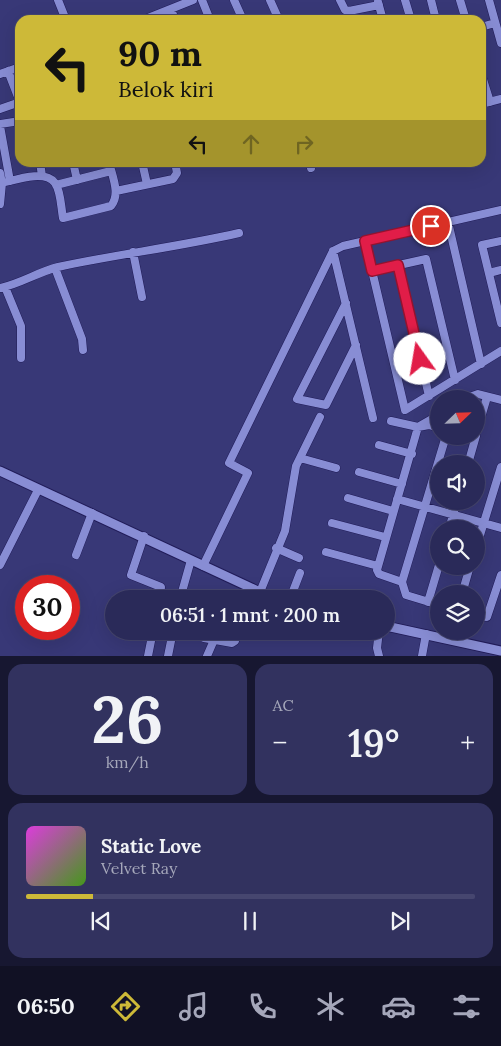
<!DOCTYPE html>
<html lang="id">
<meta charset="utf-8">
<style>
body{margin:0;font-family:Lora,serif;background:#32325f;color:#f1f3f6;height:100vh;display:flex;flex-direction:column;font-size:19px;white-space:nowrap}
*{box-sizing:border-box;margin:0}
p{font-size:16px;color:#a5a7ba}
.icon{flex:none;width:28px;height:28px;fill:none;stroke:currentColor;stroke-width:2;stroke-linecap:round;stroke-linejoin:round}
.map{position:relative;height:656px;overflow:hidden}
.sheet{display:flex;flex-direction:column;gap:8px;padding:8px;background:#171731;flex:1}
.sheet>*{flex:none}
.guide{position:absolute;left:15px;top:15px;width:471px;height:152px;border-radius:15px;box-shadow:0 5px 20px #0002,0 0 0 1px #46466f;background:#cdb938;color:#111;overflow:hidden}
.needle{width:32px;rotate:67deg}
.controls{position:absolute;left:430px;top:390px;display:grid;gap:10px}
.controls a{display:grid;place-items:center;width:55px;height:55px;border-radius:50%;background:#2a2a59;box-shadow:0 5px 20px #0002,0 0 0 1px #46466f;font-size:25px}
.speed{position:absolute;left:15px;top:575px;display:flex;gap:10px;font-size:25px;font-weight:700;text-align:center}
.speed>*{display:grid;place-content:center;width:65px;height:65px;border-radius:50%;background:#2a2a59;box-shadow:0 5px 20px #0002,0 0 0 1px #46466f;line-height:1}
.speed .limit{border:8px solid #d22;background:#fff;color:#111}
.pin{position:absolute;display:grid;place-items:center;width:42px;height:42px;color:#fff;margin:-21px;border:2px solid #fff;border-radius:50%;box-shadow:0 1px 5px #0007}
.me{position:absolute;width:55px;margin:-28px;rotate:347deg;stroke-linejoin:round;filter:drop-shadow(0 0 4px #0008)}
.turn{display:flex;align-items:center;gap:18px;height:105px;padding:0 20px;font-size:22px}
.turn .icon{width:65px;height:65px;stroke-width:2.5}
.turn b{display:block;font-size:35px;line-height:42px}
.lanes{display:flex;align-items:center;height:48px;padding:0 20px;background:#0003;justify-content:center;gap:25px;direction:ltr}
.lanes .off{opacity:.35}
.big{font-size:38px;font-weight:600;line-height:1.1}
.sheet .widget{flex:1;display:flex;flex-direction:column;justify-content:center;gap:8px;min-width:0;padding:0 18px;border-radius:15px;background:#32325f}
.sheet .dial{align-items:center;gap:0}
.dial b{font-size:65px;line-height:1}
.song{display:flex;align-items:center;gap:15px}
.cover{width:60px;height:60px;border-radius:8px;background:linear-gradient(135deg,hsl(300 70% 55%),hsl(100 70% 35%))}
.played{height:5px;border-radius:2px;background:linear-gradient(90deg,#cdb938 15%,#46466f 15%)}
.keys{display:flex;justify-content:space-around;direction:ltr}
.heat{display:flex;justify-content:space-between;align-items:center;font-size:28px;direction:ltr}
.sheet .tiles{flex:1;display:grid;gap:8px;grid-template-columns:1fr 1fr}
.widget:last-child{grid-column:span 2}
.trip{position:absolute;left:105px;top:590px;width:290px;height:50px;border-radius:25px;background:#2a2a59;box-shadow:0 5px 20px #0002,0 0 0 1px #46466f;font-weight:600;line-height:50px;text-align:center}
.tabs{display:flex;height:80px;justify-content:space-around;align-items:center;background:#111124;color:#a5a7ba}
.tabs .icon{width:35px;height:35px}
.tabs .selected{color:#cdb938}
.tabs b{font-size:22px;color:#f1f3f6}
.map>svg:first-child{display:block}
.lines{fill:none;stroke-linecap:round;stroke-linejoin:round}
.minor-casing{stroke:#211c59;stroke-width:9}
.tertiary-casing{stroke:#211c59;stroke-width:11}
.minor{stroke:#888dd4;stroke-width:8}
.tertiary{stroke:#888dd4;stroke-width:9}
.route-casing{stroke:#92132f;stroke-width:12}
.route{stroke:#e11d48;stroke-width:9}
</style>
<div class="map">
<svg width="501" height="656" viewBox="0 0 501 656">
<rect width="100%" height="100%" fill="#383877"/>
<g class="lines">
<g class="minor-casing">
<path id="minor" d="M 58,0 L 66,20
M 202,0 L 210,20
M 234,0 L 243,20
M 270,0 L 279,20
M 340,0 L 345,10 L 349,11 L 379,5
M 405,0 L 411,20
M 431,0 L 436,20
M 460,0 L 466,20
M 489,0 L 501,43
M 378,2 L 383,20
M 171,9 L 175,20
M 143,20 L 193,0
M 481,27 L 495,23
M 8,71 L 20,102
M 481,73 L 490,102
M 0,74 L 20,67
M 481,104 L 501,99
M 0,109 L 20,102
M 0,124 L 20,121
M 0,126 L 10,181
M 40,162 L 42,176
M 73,162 L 77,180
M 142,162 L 147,184
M 310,162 L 311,168
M 0,173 L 2,183
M 56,185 L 111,171
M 116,191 L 173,179 L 177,173 L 175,162
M 0,204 L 2,183 C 15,180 45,169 55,183 C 61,191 61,208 63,218 L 111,206 C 121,194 112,176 109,162
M 448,222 L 481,364
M 365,241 L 405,410 L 501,351
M 501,241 L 482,245 L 501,323
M 333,251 L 373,418
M 133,252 L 142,297
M 398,265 L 429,396
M 55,268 L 82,339 L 83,350
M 372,271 L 426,259 L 455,380
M 489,273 L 501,270
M 5,287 L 21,326 L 21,358
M 0,288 C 20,284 38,272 58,267 C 118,254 178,247 239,233
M 346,303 L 297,399 L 326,405 L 356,345
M 464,399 L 478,394 L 501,400
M 439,415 L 418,427 L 377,570 L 379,574 L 402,582 L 406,595 L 439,605
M 391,421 L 418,427 L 429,425 L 439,428
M 476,434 L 487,397
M 379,445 L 412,454
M 300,458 L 336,468
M 468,464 L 476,436
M 359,472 L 402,484
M 348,498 L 393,511
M 397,499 L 501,528
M 332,523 L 385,537
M 449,529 L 457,501
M 144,536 L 131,575 L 161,587 L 160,599
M 276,548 L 299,558
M 476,548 L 501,467
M 326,552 L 378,566
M 76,555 L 92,513
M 0,565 L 38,490
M 203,566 L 248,473 L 229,463 L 333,251 L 343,246 L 501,210
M 402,582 L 446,436
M 260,592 L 285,531 L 296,466 L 320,417
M 462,594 L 470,566
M 180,599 L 191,560
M 248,599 L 252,588
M 290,599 L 300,573
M 428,602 L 439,565
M 476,616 L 487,617 L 501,575
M 379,631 L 377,648 L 379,656
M 204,638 L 232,643 L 235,641 L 237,631
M 148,656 L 153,631
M 168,656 L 173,631
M 207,656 L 214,640
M 422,656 L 426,634"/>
</g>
<g class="tertiary-casing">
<path id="tertiary" d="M 0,471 L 275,599
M 386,626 L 501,651"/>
</g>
<use href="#minor" class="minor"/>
<use href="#tertiary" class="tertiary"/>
</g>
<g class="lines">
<g class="route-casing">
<path id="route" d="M 420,359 L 398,265 L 372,271 L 365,241 L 431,226"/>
</g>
<use href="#route" class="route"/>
</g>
</svg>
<div class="controls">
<a><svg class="needle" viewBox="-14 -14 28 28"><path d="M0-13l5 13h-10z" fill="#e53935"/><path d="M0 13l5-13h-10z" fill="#a5a7ba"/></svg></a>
<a><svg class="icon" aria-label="sound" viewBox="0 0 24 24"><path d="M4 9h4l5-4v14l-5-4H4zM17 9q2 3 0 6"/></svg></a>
<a><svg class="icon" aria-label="search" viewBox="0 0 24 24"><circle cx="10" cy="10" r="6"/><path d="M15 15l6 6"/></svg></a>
<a><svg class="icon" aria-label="layers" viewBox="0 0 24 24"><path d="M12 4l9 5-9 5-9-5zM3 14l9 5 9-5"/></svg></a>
</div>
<div class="speed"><div class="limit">30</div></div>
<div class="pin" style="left:431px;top:226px;background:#d93025"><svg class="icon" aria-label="arrive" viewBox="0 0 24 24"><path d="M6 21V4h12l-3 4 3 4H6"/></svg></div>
<svg class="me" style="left:420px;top:359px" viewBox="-20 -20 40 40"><circle r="19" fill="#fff"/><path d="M0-13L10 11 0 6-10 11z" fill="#e11d48"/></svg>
<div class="trip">06:51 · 1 mnt · 200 m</div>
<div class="guide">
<div class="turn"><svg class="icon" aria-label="left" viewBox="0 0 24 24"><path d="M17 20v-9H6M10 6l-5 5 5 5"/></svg><div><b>90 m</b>Belok kiri</div></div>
<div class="lanes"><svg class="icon" aria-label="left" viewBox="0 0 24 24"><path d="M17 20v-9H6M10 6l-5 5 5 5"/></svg><svg class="icon off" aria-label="ahead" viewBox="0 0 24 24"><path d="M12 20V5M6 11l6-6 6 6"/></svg><svg class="icon off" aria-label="right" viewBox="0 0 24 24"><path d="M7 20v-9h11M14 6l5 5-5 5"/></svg></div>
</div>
</div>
<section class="sheet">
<div class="tiles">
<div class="widget dial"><b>26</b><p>km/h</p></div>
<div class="widget"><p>AC</p>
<div class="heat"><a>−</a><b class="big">19°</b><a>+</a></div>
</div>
<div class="widget">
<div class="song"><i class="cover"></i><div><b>Static Love</b><p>Velvet Ray</p></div></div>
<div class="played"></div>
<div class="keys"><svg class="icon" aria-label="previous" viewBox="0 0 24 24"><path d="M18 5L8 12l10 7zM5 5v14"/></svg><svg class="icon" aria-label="pause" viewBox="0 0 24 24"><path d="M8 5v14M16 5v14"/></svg><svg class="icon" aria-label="next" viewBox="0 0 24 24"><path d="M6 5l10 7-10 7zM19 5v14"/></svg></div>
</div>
</div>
</section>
<nav class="tabs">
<b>06:50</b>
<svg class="icon selected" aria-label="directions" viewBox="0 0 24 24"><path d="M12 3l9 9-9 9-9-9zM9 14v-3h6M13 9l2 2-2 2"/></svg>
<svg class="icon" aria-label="music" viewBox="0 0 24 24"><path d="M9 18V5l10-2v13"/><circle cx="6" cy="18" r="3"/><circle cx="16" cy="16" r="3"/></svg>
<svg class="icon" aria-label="phone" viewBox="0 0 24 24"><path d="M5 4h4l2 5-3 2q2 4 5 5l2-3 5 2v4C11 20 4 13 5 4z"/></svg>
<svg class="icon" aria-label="climate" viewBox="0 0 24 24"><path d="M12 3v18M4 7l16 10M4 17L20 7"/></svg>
<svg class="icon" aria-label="car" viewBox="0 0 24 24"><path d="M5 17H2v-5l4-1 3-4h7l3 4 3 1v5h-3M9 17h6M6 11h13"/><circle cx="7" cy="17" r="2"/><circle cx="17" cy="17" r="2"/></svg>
<svg class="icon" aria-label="filters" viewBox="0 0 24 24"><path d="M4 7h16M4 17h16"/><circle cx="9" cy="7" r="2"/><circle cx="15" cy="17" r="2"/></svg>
</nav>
